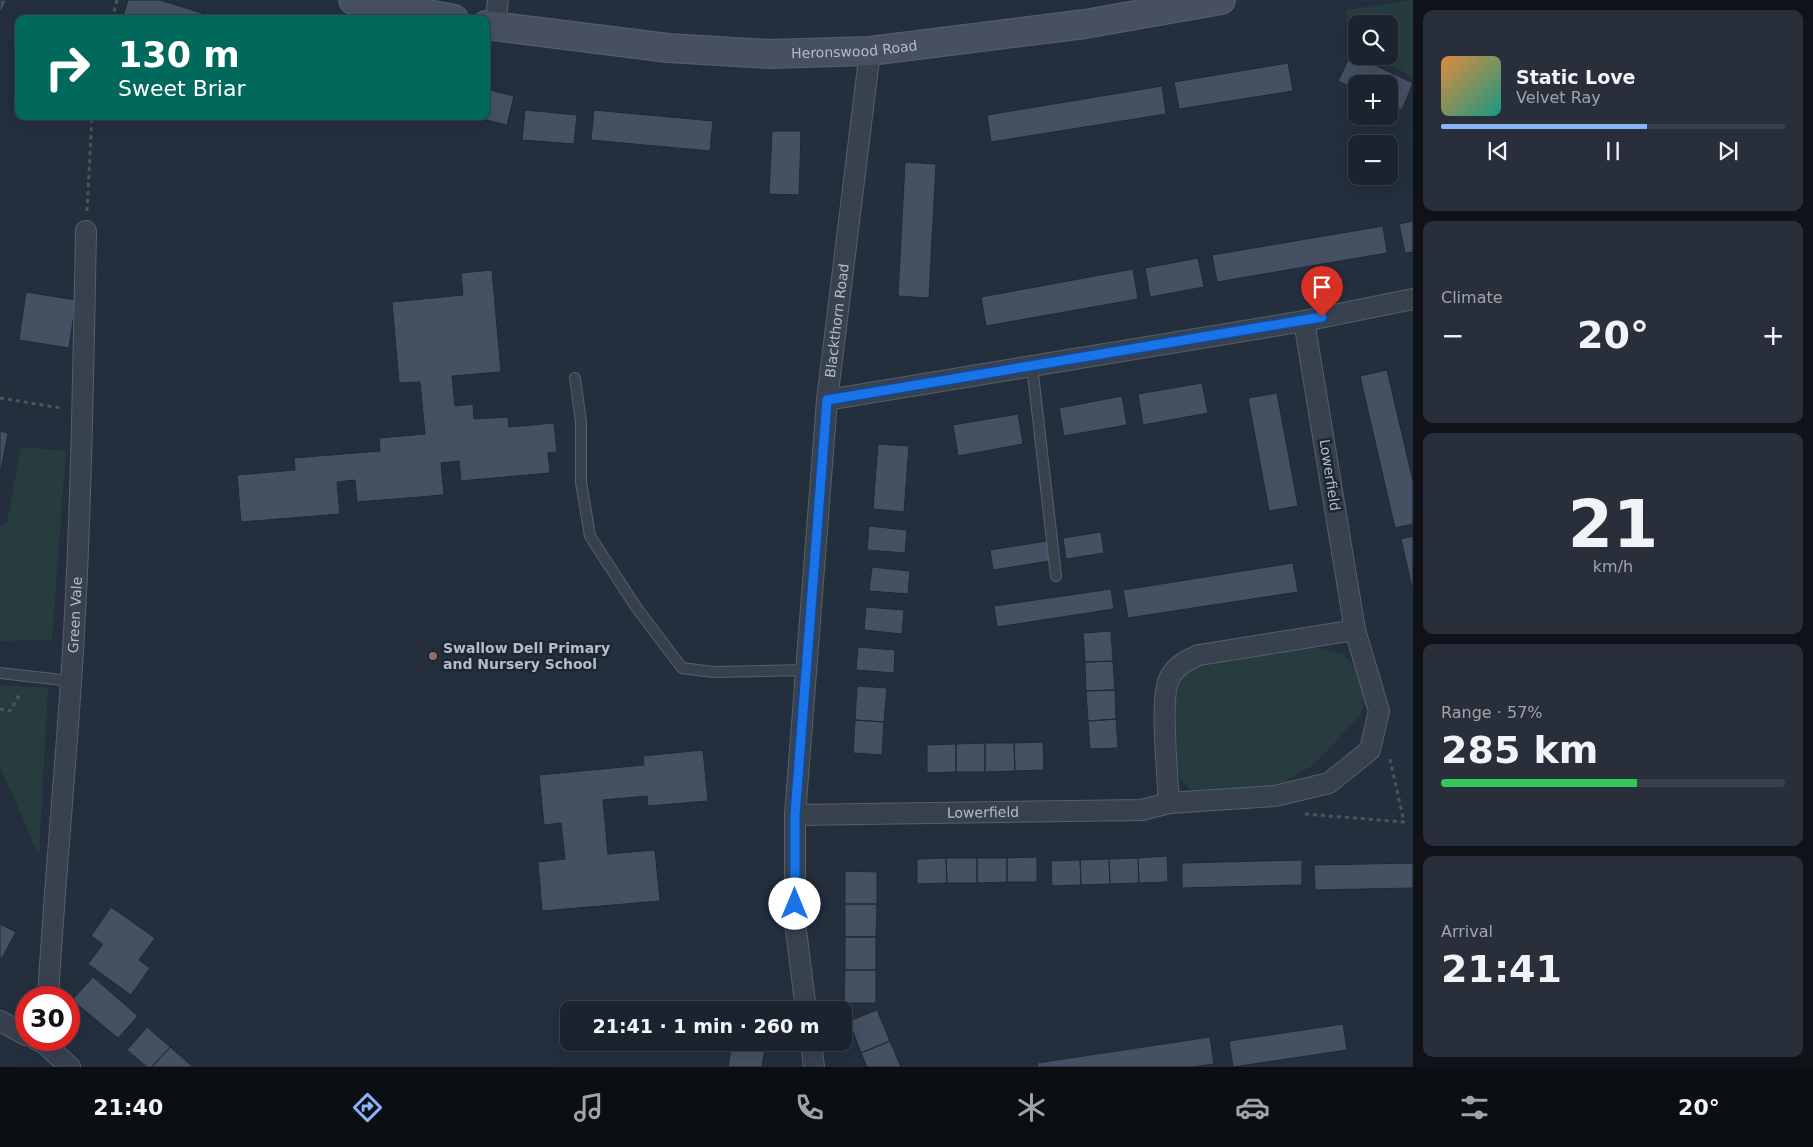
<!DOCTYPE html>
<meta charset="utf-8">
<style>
body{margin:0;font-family:"DejaVu Sans",sans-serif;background:#282f3a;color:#f1f3f6;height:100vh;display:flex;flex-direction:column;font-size:19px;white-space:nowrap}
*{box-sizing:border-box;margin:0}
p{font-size:16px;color:#a0a4aa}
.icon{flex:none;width:28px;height:28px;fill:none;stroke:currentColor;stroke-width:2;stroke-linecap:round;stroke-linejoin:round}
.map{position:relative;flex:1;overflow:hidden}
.side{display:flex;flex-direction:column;gap:10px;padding:10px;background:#0f1319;width:400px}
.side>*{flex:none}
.top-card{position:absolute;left:15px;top:15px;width:475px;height:105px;border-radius:10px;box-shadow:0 5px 20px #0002,0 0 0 1px #39404a;background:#00695c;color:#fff;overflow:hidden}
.fabs{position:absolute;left:1348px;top:15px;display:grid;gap:10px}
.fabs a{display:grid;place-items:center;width:50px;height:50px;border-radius:10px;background:#1b232e;box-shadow:0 5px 20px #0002,0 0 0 1px #39404a;font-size:25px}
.speed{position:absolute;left:15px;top:986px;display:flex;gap:10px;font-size:25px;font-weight:700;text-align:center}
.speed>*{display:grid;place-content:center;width:65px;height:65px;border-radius:50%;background:#1b232e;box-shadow:0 5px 20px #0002,0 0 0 1px #39404a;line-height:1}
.speed .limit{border:8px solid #d22;background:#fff;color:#111}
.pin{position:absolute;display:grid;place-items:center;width:42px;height:42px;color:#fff;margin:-51px -21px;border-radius:50% 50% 50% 0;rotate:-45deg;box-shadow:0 0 5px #0007}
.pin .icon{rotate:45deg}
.me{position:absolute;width:55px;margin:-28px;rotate:0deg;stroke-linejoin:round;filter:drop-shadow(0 0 4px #0008)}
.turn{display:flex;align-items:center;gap:18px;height:105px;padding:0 20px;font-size:22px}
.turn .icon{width:65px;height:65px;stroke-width:2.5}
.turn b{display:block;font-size:35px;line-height:42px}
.big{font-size:38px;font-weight:800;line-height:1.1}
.side .card{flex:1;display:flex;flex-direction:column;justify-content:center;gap:8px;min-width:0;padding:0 18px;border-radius:10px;background:#282f3a}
.side .dial{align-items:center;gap:0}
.dial b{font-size:65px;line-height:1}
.song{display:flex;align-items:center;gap:15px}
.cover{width:60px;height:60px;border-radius:8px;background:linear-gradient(135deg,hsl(30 70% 55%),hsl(170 70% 35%))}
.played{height:5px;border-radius:2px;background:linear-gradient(90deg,#8ab4f8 60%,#39404a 60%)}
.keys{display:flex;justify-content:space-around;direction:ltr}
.heat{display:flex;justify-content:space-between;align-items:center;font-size:28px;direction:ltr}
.charge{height:8px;border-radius:4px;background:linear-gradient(90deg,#34c759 57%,#39404a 0)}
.trip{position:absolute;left:560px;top:1001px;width:292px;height:50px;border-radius:10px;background:#1b232e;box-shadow:0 5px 20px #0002,0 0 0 1px #39404a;font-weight:800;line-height:50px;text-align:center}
.dock{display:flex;height:80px;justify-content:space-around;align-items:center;background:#0b0e12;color:#a0a4aa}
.dock .icon{width:35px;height:35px}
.dock .selected{color:#8ab4f8}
.dock b{font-size:22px;color:#f1f3f6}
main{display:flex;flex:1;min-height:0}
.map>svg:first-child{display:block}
.green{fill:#263c3f}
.building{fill:#455162;stroke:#1f2835}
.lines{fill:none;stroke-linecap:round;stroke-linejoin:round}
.lane-casing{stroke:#565f6c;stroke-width:12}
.street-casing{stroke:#565f6c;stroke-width:22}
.secondary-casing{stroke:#565f6c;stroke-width:30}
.path{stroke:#44595c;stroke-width:3;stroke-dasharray:4 4;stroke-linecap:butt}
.lane{stroke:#38414e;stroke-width:10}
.street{stroke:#38414e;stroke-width:20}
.secondary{stroke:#465061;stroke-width:28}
.route-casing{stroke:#114b97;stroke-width:12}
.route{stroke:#1a73e8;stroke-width:9}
.education-dot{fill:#8d6e63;stroke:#1d2633;stroke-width:2}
.labels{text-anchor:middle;stroke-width:5;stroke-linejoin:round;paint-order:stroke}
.street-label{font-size:14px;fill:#b4bcc9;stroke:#1d2633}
.poi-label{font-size:14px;font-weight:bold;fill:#b4bcc9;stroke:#1d2633;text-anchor:start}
</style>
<main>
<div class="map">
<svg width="1413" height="1067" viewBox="0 0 1413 1067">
<rect width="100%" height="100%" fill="#242f3e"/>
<path class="green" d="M 1413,0 L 1413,77 L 1368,56 L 1389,56 L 1389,24 L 1356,24 L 1356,51 L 1352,49 L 1346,10 Z
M 21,447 L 66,451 L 52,640 L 0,641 L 0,527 L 7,523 Z
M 1317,648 L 1343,654 L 1363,675 L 1368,695 L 1360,715 L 1315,764 L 1287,781 L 1261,790 L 1202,795 L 1190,789 L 1180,779 L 1174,763 L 1173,698 L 1183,676 L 1196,667 L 1243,656 Z
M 0,685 L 48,688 L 39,856 L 0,766 Z"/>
<path class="building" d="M 0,0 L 7,0 L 0,13 Z
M 128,0 L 160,0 L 221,19 L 122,19 Z
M 1351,54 L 1413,83 L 1402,110 L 1389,104 L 1389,84 L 1356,84 L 1356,89 L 1338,81 Z
M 1288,63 L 1293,91 L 1179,109 L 1174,82 Z
M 1162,86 L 1166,114 L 991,142 L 987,115 Z
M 486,89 L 514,96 L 507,125 L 469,116 L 486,116 Z
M 525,110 L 577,115 L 574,144 L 522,140 Z
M 594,110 L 713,121 L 710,151 L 591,140 Z
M 772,131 L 801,131 L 799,195 L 769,194 Z
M 905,162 L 936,164 L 929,298 L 898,296 Z
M 1413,221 L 1413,252 L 1405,253 L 1399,224 Z
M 1383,226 L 1387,253 L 1217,282 L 1212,255 Z
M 1198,258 L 1204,287 L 1150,297 L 1145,268 Z
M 1133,269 L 1138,299 L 986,326 L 981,297 Z
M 492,270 L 501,372 L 452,376 L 455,406 L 473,404 L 474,419 L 508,417 L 509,427 L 554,423 L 557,452 L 548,453 L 550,473 L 461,481 L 459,461 L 441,463 L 444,495 L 357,502 L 355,480 L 337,482 L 340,514 L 241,522 L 237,475 L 295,470 L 294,458 L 380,451 L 379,438 L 425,434 L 420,382 L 399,383 L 392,302 L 463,295 L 461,273 Z
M 26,292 L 76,300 L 69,348 L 19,340 Z
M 1387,370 L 1413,481 L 1413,524 L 1395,528 L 1360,376 Z
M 1202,383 L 1208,413 L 1143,425 L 1138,394 Z
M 1277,393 L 1298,506 L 1269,511 L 1248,398 Z
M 1122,396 L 1127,425 L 1064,436 L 1059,408 Z
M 1018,414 L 1023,444 L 958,456 L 953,425 Z
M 0,431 L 8,433 L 0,475 Z
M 878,444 L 909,446 L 904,512 L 873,509 Z
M 869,526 L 907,530 L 905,553 L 867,550 Z
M 1101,532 L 1104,553 L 1066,559 L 1063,538 Z
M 1413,536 L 1413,592 L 1401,539 Z
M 1047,541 L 1050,561 L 993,570 L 990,550 Z
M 1293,563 L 1298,592 L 1128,618 L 1123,590 Z
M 872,567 L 910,571 L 908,594 L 869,591 Z
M 1111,589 L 1114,609 L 997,627 L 994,606 Z
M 866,607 L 904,610 L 902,634 L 864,630 Z
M 1111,631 L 1113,661 L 1085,662 L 1083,633 Z
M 858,647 L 895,650 L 894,673 L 856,670 Z
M 1113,661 L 1115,690 L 1086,691 L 1085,662 Z
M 857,686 L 887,688 L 884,722 L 855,720 Z
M 1115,690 L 1116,719 L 1088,721 L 1086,691 Z
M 1116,719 L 1118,748 L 1090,749 L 1088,721 Z
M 855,720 L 884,722 L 882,755 L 853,753 Z
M 1043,742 L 1044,770 L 1015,771 L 1014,743 Z
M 985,743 L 985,772 L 956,772 L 956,744 Z
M 985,743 L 1014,743 L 1015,771 L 985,772 Z
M 956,744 L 956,772 L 927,773 L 927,745 Z
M 703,750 L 708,801 L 648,806 L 647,796 L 603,800 L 608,854 L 655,850 L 660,901 L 542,911 L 538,862 L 565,859 L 561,823 L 544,825 L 539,775 L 644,765 L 643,756 Z
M 1167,856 L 1168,882 L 1139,883 L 1138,858 Z
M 1037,857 L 1037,882 L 1007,882 L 1007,858 Z
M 946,858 L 947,883 L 917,884 L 917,859 Z
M 946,858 L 977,858 L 977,883 L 947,883 Z
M 977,858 L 1007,858 L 1007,882 L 977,883 Z
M 1138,858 L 1139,883 L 1110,884 L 1109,859 Z
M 1109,859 L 1110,884 L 1081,885 L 1080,860 Z
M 1080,860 L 1081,885 L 1052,886 L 1051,861 Z
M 1302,860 L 1302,885 L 1182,888 L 1182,863 Z
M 1413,863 L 1413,888 L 1315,890 L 1314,865 Z
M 845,871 L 877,872 L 877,904 L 845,904 Z
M 845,904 L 877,904 L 876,937 L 845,937 Z
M 111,907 L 155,938 L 139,960 L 150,968 L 131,995 L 88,964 L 103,944 L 91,936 Z
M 0,924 L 16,932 L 2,958 L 0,957 Z
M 845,937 L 876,937 L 876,970 L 845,970 Z
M 845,970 L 876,970 L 876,1003 L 844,1003 Z
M 93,977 L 138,1016 L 118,1038 L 72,1000 Z
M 877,1010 L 890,1041 L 861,1053 L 849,1021 Z
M 1343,1024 L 1347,1050 L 1233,1067 L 1229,1041 Z
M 147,1027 L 170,1047 L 152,1067 L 147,1067 L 127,1050 Z
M 1210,1037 L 1214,1064 L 1192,1067 L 1038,1067 L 1037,1063 Z
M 890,1041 L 901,1067 L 867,1067 L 861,1053 Z
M 732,1042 L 766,1042 L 762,1067 L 728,1067 Z
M 170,1047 L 192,1066 L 191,1067 L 152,1067 Z"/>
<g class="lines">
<g class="lane-casing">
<path id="lane" d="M 1032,365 L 1056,576
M 575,378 L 581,422 L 581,482 L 590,536 L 636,607 L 682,668 L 713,672 L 806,670
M 0,673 L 71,681"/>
</g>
<g class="street-casing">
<g id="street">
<path d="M 495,26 L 498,0"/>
<path d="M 827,400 L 1304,321 L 1413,299"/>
<path d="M 1169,803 C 1168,779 1159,695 1170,677 C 1177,665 1187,660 1199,655 L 1355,630"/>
<path id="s1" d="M 795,815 L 1142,810 L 1169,803 L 1275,796 L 1329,783 L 1370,750 L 1379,711 L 1355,630 L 1304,321"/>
<path id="s2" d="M 48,998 C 54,892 64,787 71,682 C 81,532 83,381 86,231"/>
<path id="s3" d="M 806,1010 L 795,922 L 795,815 L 827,400 L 870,51"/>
<path d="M 0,1021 L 26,1035"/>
<path d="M 37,1040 L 45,1044 L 70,1067"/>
<path d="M 811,1042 L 814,1067"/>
</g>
</g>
<g class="secondary-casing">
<g id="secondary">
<path d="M 353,0 L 454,19"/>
<path id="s4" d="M 486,25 L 668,48 L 769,54 L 870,51 L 1085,24 L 1221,0"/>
</g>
</g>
<path class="path" d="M 112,19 L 117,0
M 87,211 L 92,116
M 0,398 L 61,408
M 0,709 L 10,711 L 21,692
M 1305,814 L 1404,822 L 1390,759"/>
<use href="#lane" class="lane"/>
<use href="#street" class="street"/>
<use href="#secondary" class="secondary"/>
</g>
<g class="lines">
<g class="route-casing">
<path id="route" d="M 795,904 L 795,815 L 827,400 L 1322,317"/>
</g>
<use href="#route" class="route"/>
</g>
<circle class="education-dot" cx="433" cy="656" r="5"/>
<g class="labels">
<g class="street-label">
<text dy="5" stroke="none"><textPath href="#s4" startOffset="370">Heronswood Road</textPath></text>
<text dy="5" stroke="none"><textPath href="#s3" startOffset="692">Blackthorn Road</textPath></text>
<text transform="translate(1330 475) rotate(81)" y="5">Lowerfield</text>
<text dy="5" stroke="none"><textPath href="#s2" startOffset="384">Green Vale</textPath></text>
<text dy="5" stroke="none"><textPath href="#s1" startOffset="188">Lowerfield</textPath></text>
</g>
<g class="poi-label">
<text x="443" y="653">Swallow Dell Primary<tspan x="443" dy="16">and Nursery School</tspan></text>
</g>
</g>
</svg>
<div class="fabs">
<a><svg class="icon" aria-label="search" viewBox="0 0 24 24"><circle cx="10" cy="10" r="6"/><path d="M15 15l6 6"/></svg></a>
<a>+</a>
<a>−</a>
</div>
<div class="speed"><div class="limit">30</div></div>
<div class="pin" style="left:1322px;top:317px;background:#d93025"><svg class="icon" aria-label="arrive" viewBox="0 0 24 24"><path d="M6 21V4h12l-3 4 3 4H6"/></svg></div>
<svg class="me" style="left:795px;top:904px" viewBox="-20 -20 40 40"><circle r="19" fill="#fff"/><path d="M0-13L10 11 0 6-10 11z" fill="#1a73e8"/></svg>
<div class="trip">21:41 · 1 min · 260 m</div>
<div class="top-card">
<div class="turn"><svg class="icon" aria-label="right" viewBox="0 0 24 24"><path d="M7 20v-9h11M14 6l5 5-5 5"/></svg><div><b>130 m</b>Sweet Briar</div></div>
</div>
</div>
<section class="side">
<div class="card">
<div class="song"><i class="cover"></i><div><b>Static Love</b><p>Velvet Ray</p></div></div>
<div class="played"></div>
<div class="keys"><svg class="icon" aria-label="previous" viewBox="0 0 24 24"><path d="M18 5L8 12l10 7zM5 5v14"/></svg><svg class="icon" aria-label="pause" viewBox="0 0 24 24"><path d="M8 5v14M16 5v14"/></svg><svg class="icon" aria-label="next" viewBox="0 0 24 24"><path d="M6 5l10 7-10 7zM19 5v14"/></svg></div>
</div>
<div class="card"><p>Climate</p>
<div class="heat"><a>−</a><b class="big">20°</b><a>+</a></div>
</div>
<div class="card dial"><b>21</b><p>km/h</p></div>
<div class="card"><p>Range · 57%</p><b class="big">285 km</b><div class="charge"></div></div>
<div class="card"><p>Arrival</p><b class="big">21:41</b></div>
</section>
</main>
<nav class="dock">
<b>21:40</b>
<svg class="icon selected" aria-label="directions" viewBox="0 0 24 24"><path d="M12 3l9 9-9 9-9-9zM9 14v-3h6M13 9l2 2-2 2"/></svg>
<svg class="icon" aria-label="music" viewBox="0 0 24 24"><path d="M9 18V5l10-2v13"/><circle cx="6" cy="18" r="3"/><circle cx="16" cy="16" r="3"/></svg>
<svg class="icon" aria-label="phone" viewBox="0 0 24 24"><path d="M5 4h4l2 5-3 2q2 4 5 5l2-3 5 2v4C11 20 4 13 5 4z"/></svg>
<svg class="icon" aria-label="climate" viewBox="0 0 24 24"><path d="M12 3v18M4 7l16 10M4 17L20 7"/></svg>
<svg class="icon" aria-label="car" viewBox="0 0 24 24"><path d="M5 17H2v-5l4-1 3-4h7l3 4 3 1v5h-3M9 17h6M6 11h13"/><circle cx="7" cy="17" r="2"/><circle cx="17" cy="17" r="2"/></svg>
<svg class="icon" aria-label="filters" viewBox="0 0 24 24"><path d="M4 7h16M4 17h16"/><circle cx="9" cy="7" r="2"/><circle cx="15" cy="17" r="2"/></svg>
<b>20°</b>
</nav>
